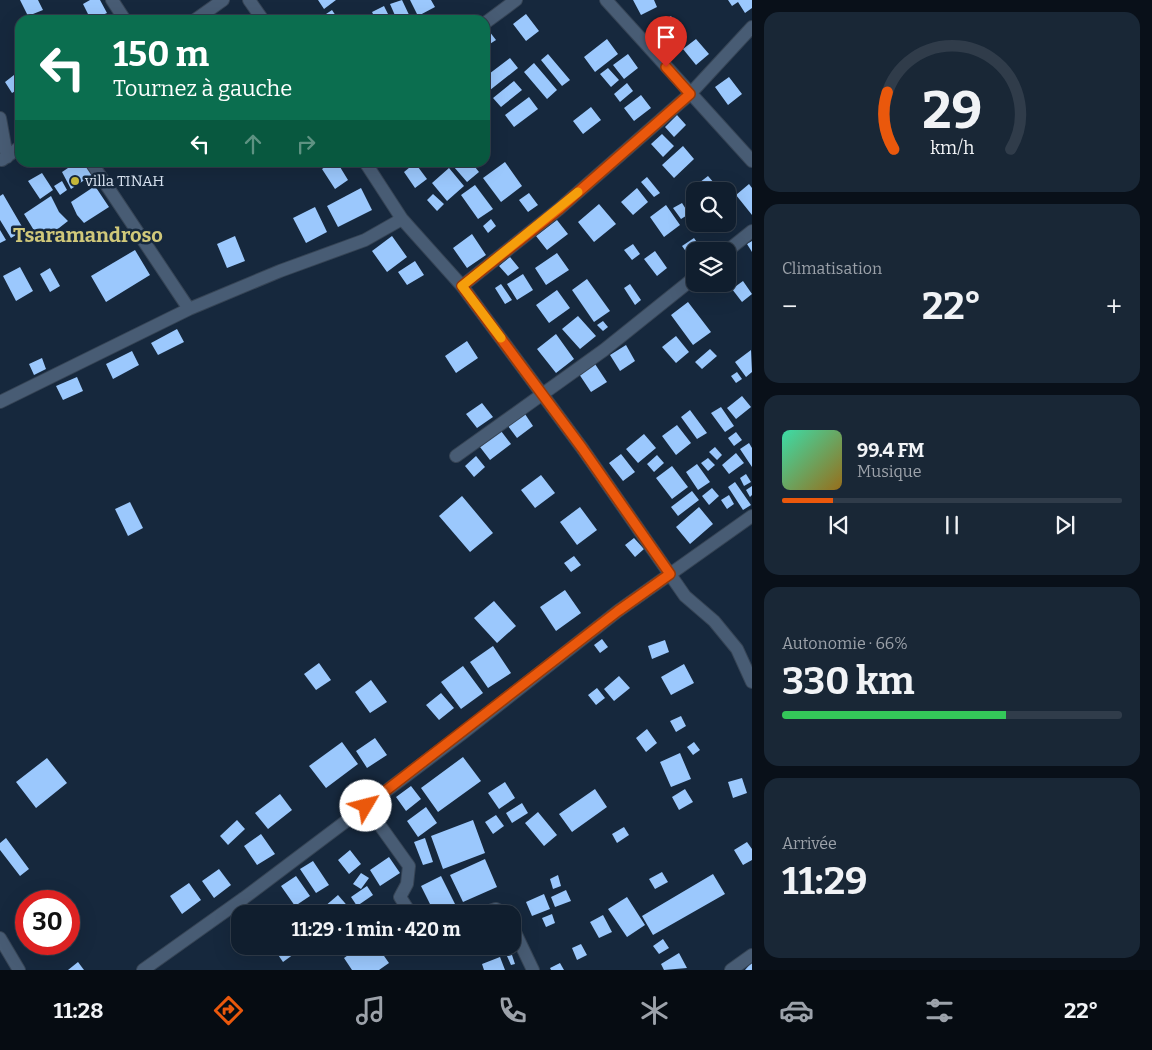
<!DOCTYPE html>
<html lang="fr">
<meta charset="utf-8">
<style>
body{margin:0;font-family:Bitter,serif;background:#192736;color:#f1f3f6;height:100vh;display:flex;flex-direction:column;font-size:19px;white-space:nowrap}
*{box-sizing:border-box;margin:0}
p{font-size:16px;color:#9ca2aa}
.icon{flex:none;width:28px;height:28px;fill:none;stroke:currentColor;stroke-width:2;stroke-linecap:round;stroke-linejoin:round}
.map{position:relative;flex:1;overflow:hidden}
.panel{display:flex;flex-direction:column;gap:12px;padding:12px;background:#091019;width:400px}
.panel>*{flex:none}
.banner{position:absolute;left:15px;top:15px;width:475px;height:152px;border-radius:15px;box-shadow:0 5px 20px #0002,0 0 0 1px #303c4a;background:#0b6e4f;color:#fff;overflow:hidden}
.controls{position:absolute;left:686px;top:182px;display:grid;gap:10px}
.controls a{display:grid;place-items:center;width:50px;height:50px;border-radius:10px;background:#101e2e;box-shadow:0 5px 20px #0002,0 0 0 1px #303c4a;font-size:25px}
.speed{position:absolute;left:15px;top:890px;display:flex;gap:10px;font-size:25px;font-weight:700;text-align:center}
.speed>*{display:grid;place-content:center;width:65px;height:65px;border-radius:50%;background:#101e2e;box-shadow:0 5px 20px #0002,0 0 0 1px #303c4a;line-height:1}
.speed .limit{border:8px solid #d22;background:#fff;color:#111}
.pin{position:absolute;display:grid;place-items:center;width:42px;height:42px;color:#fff;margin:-51px -21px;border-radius:50% 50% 50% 0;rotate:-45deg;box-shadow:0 0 5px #0007}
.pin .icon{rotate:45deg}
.me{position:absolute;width:55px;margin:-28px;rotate:53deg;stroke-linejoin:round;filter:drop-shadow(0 0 4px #0008)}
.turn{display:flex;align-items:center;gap:18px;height:105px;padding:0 15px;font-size:22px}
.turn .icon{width:65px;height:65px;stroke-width:2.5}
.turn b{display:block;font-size:35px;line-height:42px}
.lanes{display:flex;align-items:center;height:48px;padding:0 15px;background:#0003;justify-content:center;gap:25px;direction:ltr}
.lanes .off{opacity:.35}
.big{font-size:38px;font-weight:700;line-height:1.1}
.panel .card{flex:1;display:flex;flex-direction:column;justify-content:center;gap:8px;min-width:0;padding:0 18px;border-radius:15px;background:#192736}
.panel .dial{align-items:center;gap:0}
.dial svg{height:130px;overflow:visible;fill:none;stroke:#303c4a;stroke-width:7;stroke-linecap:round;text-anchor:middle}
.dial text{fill:#f1f3f6;stroke:none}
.song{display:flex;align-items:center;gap:15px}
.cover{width:60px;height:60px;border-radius:8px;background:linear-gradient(135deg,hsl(160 70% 55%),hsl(40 70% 35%))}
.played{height:5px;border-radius:2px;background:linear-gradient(90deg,#ea580c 15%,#303c4a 15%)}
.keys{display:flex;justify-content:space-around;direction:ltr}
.heat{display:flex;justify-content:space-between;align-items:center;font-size:28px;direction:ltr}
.charge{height:8px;border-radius:4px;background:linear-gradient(90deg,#34c759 66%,#303c4a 0)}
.trip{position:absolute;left:231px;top:905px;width:290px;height:50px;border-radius:15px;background:#101e2e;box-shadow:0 5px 20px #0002,0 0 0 1px #303c4a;font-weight:700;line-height:50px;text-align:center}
.tab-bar{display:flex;height:80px;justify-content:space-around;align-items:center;background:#060c12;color:#9ca2aa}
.tab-bar .icon{width:35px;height:35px}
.tab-bar .current{color:#ea580c}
.tab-bar b{font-size:22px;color:#f1f3f6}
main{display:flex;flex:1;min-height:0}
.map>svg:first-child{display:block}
.building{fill:#9bc8fd}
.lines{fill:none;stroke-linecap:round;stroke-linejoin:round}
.minor-casing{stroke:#364455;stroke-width:14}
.minor{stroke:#485c74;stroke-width:12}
.route-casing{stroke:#983908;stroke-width:12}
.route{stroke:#ea580c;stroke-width:9}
.slow{stroke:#f59e0b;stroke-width:9}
.poi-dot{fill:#c9bb3b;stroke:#16283d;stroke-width:2}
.labels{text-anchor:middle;stroke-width:5;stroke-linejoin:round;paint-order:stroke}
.poi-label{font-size:15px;fill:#dce7f5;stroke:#16283d;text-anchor:start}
.district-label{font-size:20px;font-weight:bold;fill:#d0c87a;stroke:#16283d}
</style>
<main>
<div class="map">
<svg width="752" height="970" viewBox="0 0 752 970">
<rect width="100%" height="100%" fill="#16283d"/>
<path class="building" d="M 20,0 L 38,0 L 43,10 L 28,16 Z
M 90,0 L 100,0 L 107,13 L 91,20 L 83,4 Z
M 318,0 L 336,0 L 324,9 Z
M 402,0 L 411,19 L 409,20 L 397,20 L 390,4 Z
M 410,0 L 431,0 L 435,7 L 418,16 Z
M 633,0 L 654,0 L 657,7 L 641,15 Z
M 728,0 L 752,0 L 752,8 L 745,13 L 738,2 L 732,6 Z
M 384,6 L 391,20 L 376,20 L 372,12 Z
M 332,10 L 336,16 L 325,20 L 323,16 Z
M 526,14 L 539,31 L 526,41 L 513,24 Z
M 671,16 L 682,33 L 671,41 L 660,23 Z
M 489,31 L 496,40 L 485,47 L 485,34 Z
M 607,39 L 618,54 L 595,72 L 584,57 Z
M 696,39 L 709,54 L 696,65 L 683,49 Z
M 548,54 L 570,80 L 562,86 L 541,60 Z
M 628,54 L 638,68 L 624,79 L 613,65 Z
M 510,58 L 518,68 L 485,94 L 485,77 Z
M 534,63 L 557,90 L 547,99 L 524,72 Z
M 608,68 L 619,80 L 611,87 L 600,74 Z
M 14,75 L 20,84 L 20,88 L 12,93 L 5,82 Z
M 729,77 L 742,94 L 728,105 L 715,87 Z
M 514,81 L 522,90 L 501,107 L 493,98 Z
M 627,83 L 633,91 L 620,102 L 614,94 Z
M 641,95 L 651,108 L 634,121 L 624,108 Z
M 529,97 L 538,109 L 514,127 L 505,115 Z
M 591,107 L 601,120 L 583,134 L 573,121 Z
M 677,115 L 686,125 L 674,137 L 665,127 Z
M 662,134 L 674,146 L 663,157 L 651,144 Z
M 683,146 L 694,159 L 674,178 L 662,165 Z
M 77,162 L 88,162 L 95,173 L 71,189 L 62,172 Z
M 332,162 L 337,162 L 348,180 L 335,189 L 322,169 Z
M 459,162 L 471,162 L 479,172 L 467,182 L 454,167 Z
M 505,162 L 522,186 L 501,202 L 483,178 Z
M 415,163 L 427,179 L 415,188 L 404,172 Z
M 449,168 L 464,186 L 447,201 L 432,183 Z
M 42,173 L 53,190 L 40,199 L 28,181 Z
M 708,176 L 721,191 L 695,191 L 695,194 L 691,189 Z
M 647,177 L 660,193 L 654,197 L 641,182 Z
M 62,181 L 67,190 L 60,195 L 54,186 Z
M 749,184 L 752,188 L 752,215 L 736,195 Z
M 475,185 L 493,209 L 478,219 L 461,195 Z
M 95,186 L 109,207 L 84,223 L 77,215 L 71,202 Z
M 361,188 L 372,210 L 338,227 L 327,206 Z
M 637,188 L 648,202 L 633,215 L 621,202 Z
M 529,193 L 538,205 L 528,212 L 519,200 Z
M 3,194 L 24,230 L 11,238 L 0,220 L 0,196 Z
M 433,194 L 444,204 L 437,211 L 427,200 Z
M 51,196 L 59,212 L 68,221 L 41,242 L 24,214 Z
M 682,203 L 689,214 L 681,219 L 673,208 Z
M 599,204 L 616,224 L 594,242 L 578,222 Z
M 666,205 L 680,225 L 664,237 L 650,217 Z
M 315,207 L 327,232 L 306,243 L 293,218 Z
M 491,219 L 496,226 L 488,233 L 483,226 Z
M 557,220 L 568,234 L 547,250 L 536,236 Z
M 0,230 L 6,240 L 0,243 Z
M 472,234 L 486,255 L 467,268 L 453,248 Z
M 235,236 L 245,261 L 227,268 L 217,244 Z
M 392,236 L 407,257 L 387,272 L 372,251 Z
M 694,238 L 703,251 L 695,251 L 695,264 L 682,246 Z
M 752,241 L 752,252 L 747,244 Z
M 633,244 L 640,254 L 632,260 L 624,250 Z
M 135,250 L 150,275 L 106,302 L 91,276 Z
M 655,251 L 667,268 L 657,276 L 644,259 Z
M 557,253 L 569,270 L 546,285 L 535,268 Z
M 510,257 L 519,268 L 508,276 L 499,266 Z
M 415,261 L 424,275 L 407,285 L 398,272 Z
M 20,267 L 33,291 L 16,301 L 3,276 Z
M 50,268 L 60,286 L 50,292 L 40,274 Z
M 523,274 L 533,290 L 517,300 L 507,284 Z
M 587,279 L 610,311 L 594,322 L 572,290 Z
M 743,281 L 752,294 L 742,302 L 732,289 Z
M 501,284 L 512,300 L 505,304 L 495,288 Z
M 630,284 L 641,300 L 635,305 L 624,288 Z
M 557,290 L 570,308 L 549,323 L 536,305 Z
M 688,302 L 711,332 L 693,345 L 671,315 Z
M 578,316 L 596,336 L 580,349 L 562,329 Z
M 603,321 L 608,327 L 603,331 L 597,325 Z
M 177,329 L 184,342 L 158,355 L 151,343 Z
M 556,334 L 574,359 L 556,373 L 537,349 Z
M 676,336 L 689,352 L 676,363 L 662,347 Z
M 467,341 L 478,358 L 456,373 L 445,356 Z
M 626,345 L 635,361 L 620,371 L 610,355 Z
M 710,349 L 717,356 L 702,369 L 695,362 Z
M 751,350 L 752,372 L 746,377 L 735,362 Z
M 132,351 L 139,365 L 113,379 L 106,364 Z
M 42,358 L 46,369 L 34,375 L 29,364 Z
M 595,364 L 607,382 L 591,392 L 579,374 Z
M 737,372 L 742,379 L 736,383 L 731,376 Z
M 77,377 L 83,391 L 63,400 L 56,386 Z
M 742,396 L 751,407 L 736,419 L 727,408 Z
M 482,403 L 493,417 L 477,428 L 466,414 Z
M 721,407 L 734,426 L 725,432 L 711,413 Z
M 690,410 L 707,433 L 697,439 L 681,417 Z
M 525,414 L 533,426 L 517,438 L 508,426 Z
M 677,425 L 691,443 L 676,455 L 662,436 Z
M 501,431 L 511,444 L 490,460 L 480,447 Z
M 736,432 L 742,440 L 734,446 L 728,438 Z
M 644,434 L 656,448 L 638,463 L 626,449 Z
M 749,443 L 752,448 L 752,467 L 740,449 Z
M 715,447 L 722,455 L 717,460 L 709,452 Z
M 736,453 L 744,463 L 729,474 L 722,465 Z
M 621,454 L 635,472 L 623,481 L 609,463 Z
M 657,455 L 664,463 L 654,472 L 647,464 Z
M 476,456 L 485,467 L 474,477 L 465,466 Z
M 708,458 L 715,465 L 708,471 L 701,463 Z
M 697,464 L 710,482 L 698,490 L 686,472 Z
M 672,466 L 688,487 L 672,499 L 656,478 Z
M 746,474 L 751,482 L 744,486 L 740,478 Z
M 541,475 L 555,493 L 535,508 L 521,490 Z
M 735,482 L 751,505 L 743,510 L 728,487 Z
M 752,486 L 752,495 L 750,497 L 746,490 Z
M 712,488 L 719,496 L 709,505 L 702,496 Z
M 692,491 L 699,500 L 678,516 L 671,507 Z
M 729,495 L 734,504 L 727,509 L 721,500 Z
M 462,496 L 493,533 L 470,552 L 439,516 Z
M 130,502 L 143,528 L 128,536 L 115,509 Z
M 580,507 L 597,530 L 577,545 L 560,522 Z
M 699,507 L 713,524 L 690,544 L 676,527 Z
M 634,538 L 644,549 L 635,557 L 625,545 Z
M 574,556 L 581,565 L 571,572 L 564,563 Z
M 565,590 L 581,613 L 556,631 L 540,607 Z
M 494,601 L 516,626 L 497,643 L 474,618 Z
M 602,639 L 608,647 L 600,653 L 594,645 Z
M 665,640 L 669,652 L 652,659 L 648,646 Z
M 493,646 L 511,673 L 488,688 L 470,662 Z
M 319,663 L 331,680 L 316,690 L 304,674 Z
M 684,664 L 694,683 L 671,695 L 661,677 Z
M 463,666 L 483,693 L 461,709 L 441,682 Z
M 619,676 L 630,688 L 614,701 L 604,689 Z
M 371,680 L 387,702 L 370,713 L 355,692 Z
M 597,688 L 605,698 L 596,705 L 588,695 Z
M 441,693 L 454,708 L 439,720 L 426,705 Z
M 681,716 L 686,726 L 676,732 L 670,721 Z
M 647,729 L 657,743 L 646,752 L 636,738 Z
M 375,738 L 387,755 L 367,768 L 356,751 Z
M 342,742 L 358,764 L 326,788 L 309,766 Z
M 694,742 L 700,750 L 693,755 L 687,747 Z
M 680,753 L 691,779 L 671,787 L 660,762 Z
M 463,757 L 481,781 L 438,812 L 421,788 Z
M 47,758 L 67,783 L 36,808 L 16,782 Z
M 742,778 L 747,793 L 733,798 L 728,782 Z
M 505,782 L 515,798 L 499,809 L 488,793 Z
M 411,786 L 421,799 L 406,811 L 396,797 Z
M 595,789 L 607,807 L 572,832 L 559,814 Z
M 685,789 L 693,802 L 679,810 L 672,797 Z
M 280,794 L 292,810 L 268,829 L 255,813 Z
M 522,803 L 528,813 L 512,823 L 506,813 Z
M 426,807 L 437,823 L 418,837 L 407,821 Z
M 538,812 L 557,835 L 544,846 L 525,823 Z
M 496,815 L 504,826 L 493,834 L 485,822 Z
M 237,820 L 245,829 L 228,845 L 220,836 Z
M 473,820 L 485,853 L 443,869 L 431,836 Z
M 624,827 L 629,835 L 617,843 L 612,834 Z
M 261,834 L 275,854 L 257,865 L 244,846 Z
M 6,838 L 29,869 L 20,876 L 0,850 L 0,843 Z
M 425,838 L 433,862 L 423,865 L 414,842 Z
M 747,842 L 752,849 L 752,860 L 743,865 L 734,850 Z
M 350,850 L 361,864 L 349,874 L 338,860 Z
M 389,857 L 400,873 L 380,886 L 370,870 Z
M 485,859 L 497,887 L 463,902 L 450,875 Z
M 313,861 L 329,885 L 316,893 L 300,869 Z
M 219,869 L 231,885 L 214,898 L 202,881 Z
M 662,872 L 668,882 L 655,889 L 649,879 Z
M 361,873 L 369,878 L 361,889 L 353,884 Z
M 713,874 L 725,894 L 653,935 L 642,916 Z
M 558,875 L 561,886 L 553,889 L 550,879 Z
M 296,876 L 310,896 L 295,906 L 281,886 Z
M 441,876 L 455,904 L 435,914 L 421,886 Z
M 189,883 L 201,900 L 182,914 L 170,896 Z
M 367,886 L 373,895 L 357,906 L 351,897 Z
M 566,890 L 571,901 L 555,907 L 551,897 Z
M 544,894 L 550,909 L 532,916 L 526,902 Z
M 338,895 L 351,910 L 346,914 L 329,914 L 324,907 Z
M 627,897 L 645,925 L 627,937 L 608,909 Z
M 372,908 L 375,914 L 363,914 Z
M 552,914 L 555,923 L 546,927 L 542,918 Z
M 603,915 L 612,932 L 599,938 L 590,922 Z
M 663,939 L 669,948 L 659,954 L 653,946 Z
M 581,944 L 587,955 L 577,960 L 572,948 Z
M 272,946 L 305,946 L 283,962 Z
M 361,946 L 377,946 L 389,963 L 379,970 L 352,970 L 344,958 Z
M 478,946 L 498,946 L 499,948 L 482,955 Z
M 679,953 L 687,968 L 664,970 L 661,964 Z
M 512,955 L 515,964 L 511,965 L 507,956 Z
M 500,957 L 505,970 L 484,970 L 482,964 Z
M 78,962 L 84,970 L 68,970 Z
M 752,962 L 752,970 L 745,970 Z
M 560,963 L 564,970 L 551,970 L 550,968 Z"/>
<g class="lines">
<g class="minor-casing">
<path id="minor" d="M 112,0 L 125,20
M 249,0 L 263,20
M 606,0 L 752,161
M 195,20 L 223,0
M 485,23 L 516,0
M 0,118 L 7,157
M 2,160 L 20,147
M 91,162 L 189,309
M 365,162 L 402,219 L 462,286 L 582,448 L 685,596 L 714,621 L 737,649 L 752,682
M 727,251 L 752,231
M 462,286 L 559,209 L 690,94 L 752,27
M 0,402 L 189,309 L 280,271 L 365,240 L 402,219
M 456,456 L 604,350 L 695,277
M 366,806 L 409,866 L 407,884 L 400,897 L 411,914
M 481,914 L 496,909 L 506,914
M 512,926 L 533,970
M 0,938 L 19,970
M 143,970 L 244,898 L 463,733 L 618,611 L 752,516
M 731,970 L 752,955"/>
</g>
<use href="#minor" class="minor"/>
</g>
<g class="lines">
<g class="route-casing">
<path id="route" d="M 366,806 L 618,611 L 670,574 L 582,448 L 462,286 L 559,209 L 690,94 L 666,67"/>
</g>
<use href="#route" class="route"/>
<path class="slow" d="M 501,338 L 462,286 L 578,192"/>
</g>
<circle class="poi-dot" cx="75" cy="181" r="5"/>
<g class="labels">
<g class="poi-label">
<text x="85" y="186">villa TINAH</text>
</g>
<g class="district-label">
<text x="88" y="242">Tsaramandroso</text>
</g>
</g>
</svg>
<div class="controls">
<a><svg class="icon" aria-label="search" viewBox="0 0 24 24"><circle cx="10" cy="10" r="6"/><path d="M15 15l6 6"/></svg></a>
<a><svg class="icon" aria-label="layers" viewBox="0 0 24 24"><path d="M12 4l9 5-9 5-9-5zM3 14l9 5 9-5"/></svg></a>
</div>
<div class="speed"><div class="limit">30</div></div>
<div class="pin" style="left:666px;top:67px;background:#d93025"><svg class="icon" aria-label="arrive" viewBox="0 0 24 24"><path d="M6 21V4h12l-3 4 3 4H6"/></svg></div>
<svg class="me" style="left:366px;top:806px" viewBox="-20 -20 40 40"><circle r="19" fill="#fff"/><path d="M0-13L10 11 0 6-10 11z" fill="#ea580c"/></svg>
<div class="trip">11:29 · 1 min · 420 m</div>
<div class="banner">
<div class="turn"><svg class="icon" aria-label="left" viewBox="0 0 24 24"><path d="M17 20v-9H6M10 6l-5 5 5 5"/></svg><div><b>150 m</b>Tournez à gauche</div></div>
<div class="lanes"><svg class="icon" aria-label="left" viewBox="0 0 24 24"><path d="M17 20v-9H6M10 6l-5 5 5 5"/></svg><svg class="icon off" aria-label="ahead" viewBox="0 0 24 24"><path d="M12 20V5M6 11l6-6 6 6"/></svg><svg class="icon off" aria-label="right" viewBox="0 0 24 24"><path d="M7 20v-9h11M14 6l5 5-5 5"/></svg></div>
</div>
</div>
<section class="panel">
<div class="card dial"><svg viewBox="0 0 100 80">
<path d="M14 69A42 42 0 1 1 86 69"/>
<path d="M14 69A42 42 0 0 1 10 34" stroke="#ea580c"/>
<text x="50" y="56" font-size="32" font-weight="700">29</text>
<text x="50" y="72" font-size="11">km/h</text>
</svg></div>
<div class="card"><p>Climatisation</p>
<div class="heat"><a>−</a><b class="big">22°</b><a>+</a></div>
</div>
<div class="card">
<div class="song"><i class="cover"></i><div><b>99.4 FM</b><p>Musique</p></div></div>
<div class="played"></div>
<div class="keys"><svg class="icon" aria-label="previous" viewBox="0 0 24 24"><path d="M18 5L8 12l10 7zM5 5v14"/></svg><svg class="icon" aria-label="pause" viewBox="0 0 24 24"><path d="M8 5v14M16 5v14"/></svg><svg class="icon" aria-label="next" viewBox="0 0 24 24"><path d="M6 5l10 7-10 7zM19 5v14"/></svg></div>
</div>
<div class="card"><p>Autonomie · 66%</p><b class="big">330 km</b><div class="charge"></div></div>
<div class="card"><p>Arrivée</p><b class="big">11:29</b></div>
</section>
</main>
<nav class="tab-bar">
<b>11:28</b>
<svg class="icon current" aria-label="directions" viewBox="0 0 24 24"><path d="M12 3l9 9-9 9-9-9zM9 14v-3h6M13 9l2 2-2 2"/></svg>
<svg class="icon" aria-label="music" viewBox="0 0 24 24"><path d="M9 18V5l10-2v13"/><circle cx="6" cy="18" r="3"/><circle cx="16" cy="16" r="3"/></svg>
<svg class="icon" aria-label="phone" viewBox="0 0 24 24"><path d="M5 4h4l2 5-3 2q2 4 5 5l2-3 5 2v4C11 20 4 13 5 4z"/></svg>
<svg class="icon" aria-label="climate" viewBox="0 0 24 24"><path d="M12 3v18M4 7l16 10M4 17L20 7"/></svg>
<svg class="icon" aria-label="car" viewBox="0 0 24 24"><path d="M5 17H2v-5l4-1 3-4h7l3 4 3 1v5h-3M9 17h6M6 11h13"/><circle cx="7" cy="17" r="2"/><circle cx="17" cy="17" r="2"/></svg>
<svg class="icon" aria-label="filters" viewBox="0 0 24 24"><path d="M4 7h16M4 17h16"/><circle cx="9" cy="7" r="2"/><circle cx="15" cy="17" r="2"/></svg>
<b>22°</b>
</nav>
